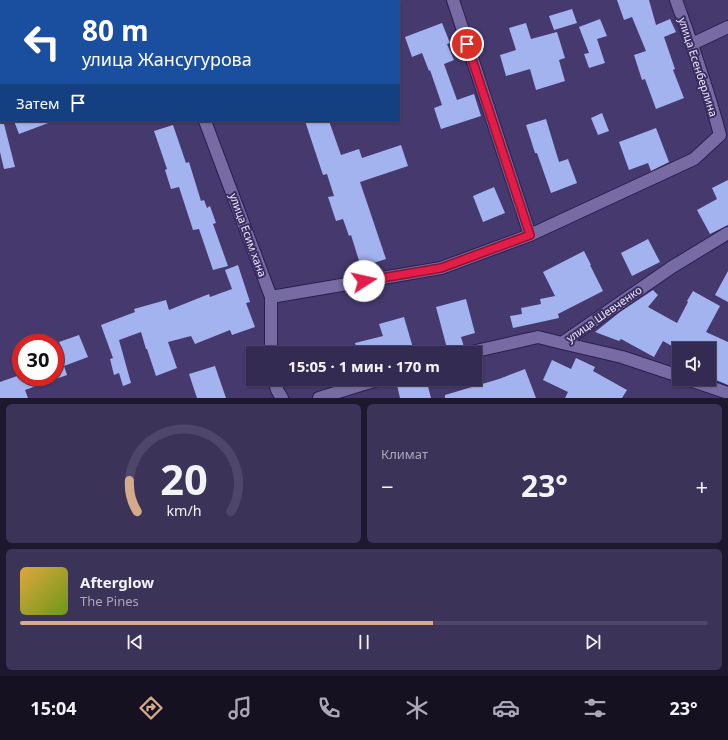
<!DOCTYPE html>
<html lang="ru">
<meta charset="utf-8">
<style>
body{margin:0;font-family:"Noto Sans",sans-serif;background:#3c3359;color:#f1f3f6;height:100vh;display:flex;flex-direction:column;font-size:15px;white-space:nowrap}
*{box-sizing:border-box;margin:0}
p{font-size:13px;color:#a9a7b8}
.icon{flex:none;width:22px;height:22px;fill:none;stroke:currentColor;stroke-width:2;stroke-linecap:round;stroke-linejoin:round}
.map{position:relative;height:398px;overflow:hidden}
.sheet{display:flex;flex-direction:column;gap:6px;padding:6px;background:#1d182d;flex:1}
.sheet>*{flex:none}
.top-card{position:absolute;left:0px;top:0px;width:400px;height:122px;box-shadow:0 1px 3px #0004,0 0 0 1px #4e4769;background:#1a4fa0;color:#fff;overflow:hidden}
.tools{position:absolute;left:672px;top:342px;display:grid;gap:8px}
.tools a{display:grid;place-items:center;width:44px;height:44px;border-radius:0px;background:#342b52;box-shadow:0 1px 3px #0004,0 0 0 1px #4e4769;font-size:20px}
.speed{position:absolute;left:12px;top:334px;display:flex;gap:8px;font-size:20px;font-weight:700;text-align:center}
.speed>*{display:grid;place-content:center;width:52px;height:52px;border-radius:50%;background:#342b52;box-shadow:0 1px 3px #0004,0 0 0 1px #4e4769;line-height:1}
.speed .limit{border:6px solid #d22;background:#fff;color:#111}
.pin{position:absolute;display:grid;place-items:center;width:34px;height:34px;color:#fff;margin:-17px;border:2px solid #fff;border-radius:50%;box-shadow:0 1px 4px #0007}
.me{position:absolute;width:44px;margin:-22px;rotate:80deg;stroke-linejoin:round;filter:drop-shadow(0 0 3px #0008)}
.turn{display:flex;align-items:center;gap:14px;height:84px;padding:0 16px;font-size:18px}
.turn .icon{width:52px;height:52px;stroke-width:2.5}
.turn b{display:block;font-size:28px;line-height:34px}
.then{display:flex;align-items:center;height:38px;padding:0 16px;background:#0003;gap:8px;font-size:15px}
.big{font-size:30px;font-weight:700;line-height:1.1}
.sheet .card{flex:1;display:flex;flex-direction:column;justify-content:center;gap:6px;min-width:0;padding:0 14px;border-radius:6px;background:#3c3359}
.sheet .dial{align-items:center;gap:0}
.dial svg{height:104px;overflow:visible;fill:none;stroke:#4e4769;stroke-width:7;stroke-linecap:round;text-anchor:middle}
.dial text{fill:#f1f3f6;stroke:none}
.song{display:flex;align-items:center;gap:12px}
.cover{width:48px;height:48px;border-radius:6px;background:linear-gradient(135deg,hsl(40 70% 55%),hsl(80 70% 35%))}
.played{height:4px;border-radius:2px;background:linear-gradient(90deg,#d6ab8b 60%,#4e4769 60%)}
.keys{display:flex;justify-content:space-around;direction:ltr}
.heat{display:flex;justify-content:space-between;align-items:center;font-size:22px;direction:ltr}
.sheet .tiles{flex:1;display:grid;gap:6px;grid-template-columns:1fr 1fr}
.card:last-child{grid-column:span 2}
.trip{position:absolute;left:246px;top:346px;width:236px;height:40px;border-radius:0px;background:#342b52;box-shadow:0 1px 3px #0004,0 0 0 1px #4e4769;font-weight:700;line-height:40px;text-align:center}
.tabs{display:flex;height:64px;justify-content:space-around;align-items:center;background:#151121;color:#a9a7b8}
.tabs .icon{width:28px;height:28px}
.tabs .current{color:#d6ab8b}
.tabs b{font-size:18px;color:#f1f3f6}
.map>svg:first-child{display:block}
.building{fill:#a3b3f0}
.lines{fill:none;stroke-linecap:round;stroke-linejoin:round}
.street-casing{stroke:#2c1e50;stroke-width:14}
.street{stroke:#776ba4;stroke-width:12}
.route-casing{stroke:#92132f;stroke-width:10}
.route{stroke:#e11d48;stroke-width:7}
.labels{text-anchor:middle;stroke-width:4;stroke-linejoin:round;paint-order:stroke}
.street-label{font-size:11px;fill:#eae7fb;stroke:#3b2e62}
</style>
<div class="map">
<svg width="728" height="398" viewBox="0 0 728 398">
<rect width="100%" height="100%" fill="#45396d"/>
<path class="building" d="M 617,0 L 649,0 L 656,25 L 670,19 L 676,32 L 664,37 L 675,69 L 673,70 L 684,98 L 656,109 L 645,79 L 642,80 L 634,55 L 646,51 L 632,17 L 624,20 Z
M 572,9 L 577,23 L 554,30 L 549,16 Z
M 600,19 L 607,36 L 597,39 L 605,63 L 589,68 L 584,54 L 589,53 L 579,27 Z
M 442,23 L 450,43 L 447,44 L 454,60 L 444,64 L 457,100 L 474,94 L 481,116 L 441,129 L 434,108 L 442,105 L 430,70 L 429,71 L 422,53 L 412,57 L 405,37 Z
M 526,23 L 531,39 L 557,32 L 565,58 L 559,60 L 565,81 L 536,90 L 530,69 L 506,76 L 500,55 L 516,50 L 509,28 Z
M 602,113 L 609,131 L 598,135 L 591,118 Z
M 546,119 L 559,162 L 568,159 L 577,183 L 551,193 L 537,153 L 535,153 L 526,125 Z
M 14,121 L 51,121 L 51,122 L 19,134 Z
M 305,121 L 329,121 L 341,155 L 359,149 L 362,158 L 401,145 L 408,166 L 360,182 L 386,259 L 361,267 L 351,235 L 349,236 L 343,219 L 336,221 L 328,197 L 334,196 L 327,174 L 323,175 Z
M 0,124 L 4,124 L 15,167 L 4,169 L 0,152 Z
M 173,125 L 186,163 L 189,162 L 201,201 L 204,200 L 207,208 L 210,206 L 216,223 L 213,224 L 228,266 L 213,270 L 199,229 L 193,230 L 179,187 L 171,189 L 165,170 L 167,169 L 154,131 Z
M 656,128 L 669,162 L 651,171 L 648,163 L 629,170 L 619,142 Z
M 728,180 L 728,225 L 710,234 L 697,210 L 717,199 L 712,188 Z
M 494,187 L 505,213 L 483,222 L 473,196 Z
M 648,239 L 660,262 L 632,276 L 621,253 Z
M 584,251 L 591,265 L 590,265 L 603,291 L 558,314 L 559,318 L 513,328 L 510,316 L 522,314 L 521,308 L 541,304 L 540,299 L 555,296 L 543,272 Z
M 238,265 L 250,302 L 246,303 L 255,327 L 232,335 L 230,330 L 195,344 L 191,336 L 168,342 L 177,368 L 156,376 L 147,349 L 146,349 L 141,332 L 119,340 L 131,383 L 123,386 L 119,373 L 114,375 L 110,359 L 113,358 L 101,325 L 135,312 L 134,309 L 166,300 L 169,310 L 209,294 L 210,297 L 232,289 L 225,270 Z
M 728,271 L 728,302 L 715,295 Z
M 653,290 L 658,295 L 648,307 L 677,323 L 688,302 L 687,301 L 693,291 L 720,306 L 706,332 L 728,342 L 728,385 L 709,377 L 709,349 L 677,349 L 663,341 L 654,357 L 621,339 L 619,341 L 595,332 L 620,312 Z
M 466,299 L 475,333 L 461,337 L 464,347 L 461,349 L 448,352 L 436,307 Z
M 404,317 L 413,348 L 394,353 L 358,353 L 355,343 L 383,336 L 379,324 Z
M 79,335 L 88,357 L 64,366 L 67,375 L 25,390 L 28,398 L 0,398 L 0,382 L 20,375 L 21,377 L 55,377 L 55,345 L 56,344 L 58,349 L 62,348 L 59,342 Z
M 576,358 L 595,367 L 593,371 L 627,390 L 622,398 L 565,398 L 568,392 L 543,380 L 552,360 L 571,369 Z
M 215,366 L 226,398 L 197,398 L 189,374 Z
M 525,369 L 536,398 L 445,398 L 445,395 L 499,379 Z
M 419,379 L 426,379 L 431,398 L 400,398 L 397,385 Z"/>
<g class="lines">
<g class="street-casing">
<path id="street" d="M 50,0 L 50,1
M 453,0 L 530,235
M 177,1 L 178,0
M 692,44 L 728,27
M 0,62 L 1,61
M 205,121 L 271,297 L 271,353
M 271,297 L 441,268 L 530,235 L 694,159 L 720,135 C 708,89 692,44 676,0
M 562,343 L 622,357 L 679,376
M 467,353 L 538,337 L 562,343 L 672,267 L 728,233
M 274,379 L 277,390 L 282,398
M 687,379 L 728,393
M 319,398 L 380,379"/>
</g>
<use href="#street" class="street"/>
</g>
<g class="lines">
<g class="route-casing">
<path id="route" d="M 364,281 L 441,268 L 530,235 L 467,44"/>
</g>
<use href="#route" class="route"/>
</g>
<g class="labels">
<g class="street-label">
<text transform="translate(698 67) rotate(72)" y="4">улица Есенберлина</text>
<text transform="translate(248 235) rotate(70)" y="4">улица Есим хана</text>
<text transform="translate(604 314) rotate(-35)" y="4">улица Шевченко</text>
</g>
</g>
</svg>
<div class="tools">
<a><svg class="icon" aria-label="sound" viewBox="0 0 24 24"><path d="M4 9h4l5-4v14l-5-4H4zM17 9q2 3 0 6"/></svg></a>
</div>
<div class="speed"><div class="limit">30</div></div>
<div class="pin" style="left:467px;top:44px;background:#d93025"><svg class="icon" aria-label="arrive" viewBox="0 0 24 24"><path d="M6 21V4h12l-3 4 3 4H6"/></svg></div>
<svg class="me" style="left:364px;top:281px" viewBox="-20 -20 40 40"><circle r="19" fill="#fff"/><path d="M0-13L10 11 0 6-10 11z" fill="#e11d48"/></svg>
<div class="trip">15:05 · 1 мин · 170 m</div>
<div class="top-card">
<div class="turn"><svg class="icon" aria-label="left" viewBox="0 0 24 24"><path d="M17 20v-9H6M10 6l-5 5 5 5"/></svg><div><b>80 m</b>улица Жансугурова</div></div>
<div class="then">Затем<svg class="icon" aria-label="arrive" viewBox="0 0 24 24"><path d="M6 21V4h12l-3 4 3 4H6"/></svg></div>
</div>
</div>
<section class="sheet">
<div class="tiles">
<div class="card dial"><svg viewBox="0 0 100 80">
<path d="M14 69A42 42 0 1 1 86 69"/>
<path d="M14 69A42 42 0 0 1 8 45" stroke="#d6ab8b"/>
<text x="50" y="56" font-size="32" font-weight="700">20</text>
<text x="50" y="72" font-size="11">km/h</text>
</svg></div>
<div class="card"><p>Климат</p>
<div class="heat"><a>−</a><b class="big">23°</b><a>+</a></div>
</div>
<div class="card">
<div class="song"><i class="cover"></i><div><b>Afterglow</b><p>The Pines</p></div></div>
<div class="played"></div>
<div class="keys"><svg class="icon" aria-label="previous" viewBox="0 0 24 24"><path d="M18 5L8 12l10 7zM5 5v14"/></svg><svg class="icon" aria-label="pause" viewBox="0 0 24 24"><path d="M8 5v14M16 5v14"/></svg><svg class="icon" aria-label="next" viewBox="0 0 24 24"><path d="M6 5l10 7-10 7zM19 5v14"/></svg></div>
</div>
</div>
</section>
<nav class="tabs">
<b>15:04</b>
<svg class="icon current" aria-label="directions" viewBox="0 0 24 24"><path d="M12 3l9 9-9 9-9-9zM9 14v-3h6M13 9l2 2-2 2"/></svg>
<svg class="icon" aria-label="music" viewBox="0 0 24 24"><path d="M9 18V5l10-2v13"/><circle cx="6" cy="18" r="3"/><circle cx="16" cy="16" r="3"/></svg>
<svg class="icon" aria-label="phone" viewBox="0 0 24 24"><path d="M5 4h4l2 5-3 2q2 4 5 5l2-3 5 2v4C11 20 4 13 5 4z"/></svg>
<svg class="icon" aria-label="climate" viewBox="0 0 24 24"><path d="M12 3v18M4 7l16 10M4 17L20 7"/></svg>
<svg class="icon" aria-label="car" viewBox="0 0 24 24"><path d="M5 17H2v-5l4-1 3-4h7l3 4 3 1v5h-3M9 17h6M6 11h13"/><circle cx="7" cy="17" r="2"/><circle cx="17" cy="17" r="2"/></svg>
<svg class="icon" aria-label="filters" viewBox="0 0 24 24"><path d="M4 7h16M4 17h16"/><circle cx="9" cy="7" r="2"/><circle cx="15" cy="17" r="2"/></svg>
<b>23°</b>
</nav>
